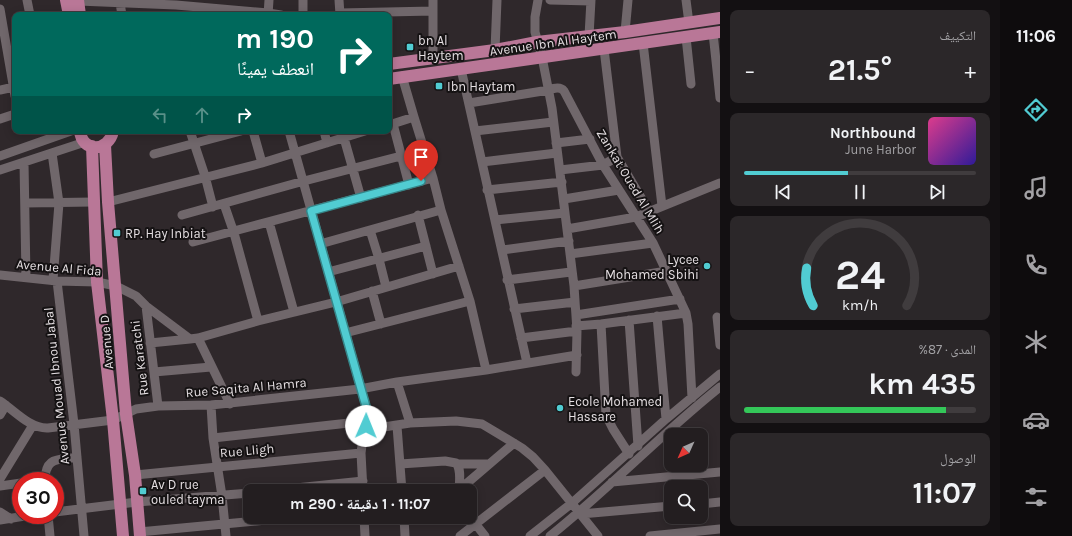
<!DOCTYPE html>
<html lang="ar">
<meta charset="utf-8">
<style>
body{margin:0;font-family:Karla,"Noto Naskh Arabic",sans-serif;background:#2b2729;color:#f1f3f6;direction:rtl;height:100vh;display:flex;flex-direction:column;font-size:15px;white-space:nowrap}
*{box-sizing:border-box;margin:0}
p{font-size:13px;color:#a3a2a5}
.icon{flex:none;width:22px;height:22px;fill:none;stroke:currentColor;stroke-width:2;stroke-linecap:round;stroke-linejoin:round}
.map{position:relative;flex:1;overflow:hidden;direction:ltr}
.panel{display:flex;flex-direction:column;gap:10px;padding:10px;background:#131012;width:280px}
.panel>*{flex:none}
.hud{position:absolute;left:12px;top:12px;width:380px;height:122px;border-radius:8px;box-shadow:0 2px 10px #0003,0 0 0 1px #403c3e;direction:rtl;background:#00695c;color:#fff;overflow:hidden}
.needle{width:26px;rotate:225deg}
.buttons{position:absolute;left:664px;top:428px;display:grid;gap:8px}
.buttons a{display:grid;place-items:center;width:44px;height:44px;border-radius:8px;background:#231e20;box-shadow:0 2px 10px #0003,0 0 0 1px #403c3e;font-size:20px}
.speed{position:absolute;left:12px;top:472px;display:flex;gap:8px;font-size:20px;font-weight:700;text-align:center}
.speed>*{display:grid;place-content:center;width:52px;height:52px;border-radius:50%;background:#231e20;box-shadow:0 2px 10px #0003,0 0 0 1px #403c3e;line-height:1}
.speed .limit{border:6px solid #d22;background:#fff;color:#111}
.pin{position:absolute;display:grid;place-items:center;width:34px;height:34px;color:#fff;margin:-41px -17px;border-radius:50% 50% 50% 0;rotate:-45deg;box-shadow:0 0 4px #0007}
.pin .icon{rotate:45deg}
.me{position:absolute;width:44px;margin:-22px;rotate:1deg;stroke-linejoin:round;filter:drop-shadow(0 0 3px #0008)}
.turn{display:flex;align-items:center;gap:14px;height:84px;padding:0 12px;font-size:18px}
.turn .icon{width:52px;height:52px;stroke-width:2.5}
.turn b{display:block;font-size:28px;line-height:34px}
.lanes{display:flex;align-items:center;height:38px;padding:0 12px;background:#0003;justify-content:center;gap:20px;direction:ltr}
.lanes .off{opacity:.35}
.big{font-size:30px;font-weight:700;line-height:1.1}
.panel .tile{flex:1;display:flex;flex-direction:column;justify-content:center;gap:6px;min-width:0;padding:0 14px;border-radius:8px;background:#2b2729}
.panel .dial{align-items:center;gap:0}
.dial svg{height:104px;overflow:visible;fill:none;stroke:#403c3e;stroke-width:7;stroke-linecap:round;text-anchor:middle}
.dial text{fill:#f1f3f6;stroke:none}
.song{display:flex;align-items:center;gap:12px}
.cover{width:48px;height:48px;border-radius:6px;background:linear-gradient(135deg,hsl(330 70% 55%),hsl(250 70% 35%))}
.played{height:4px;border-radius:2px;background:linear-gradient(90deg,#51ccd2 45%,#403c3e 45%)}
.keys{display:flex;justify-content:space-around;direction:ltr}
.heat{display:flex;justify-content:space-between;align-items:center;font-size:22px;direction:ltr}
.charge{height:6px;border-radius:3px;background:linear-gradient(90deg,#34c759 87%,#403c3e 0)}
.trip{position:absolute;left:243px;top:484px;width:234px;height:40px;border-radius:8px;background:#231e20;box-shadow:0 2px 10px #0003,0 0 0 1px #403c3e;font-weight:700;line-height:40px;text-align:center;direction:rtl}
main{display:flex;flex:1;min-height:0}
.menu{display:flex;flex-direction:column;width:72px;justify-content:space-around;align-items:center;background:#0e0c0d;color:#a3a2a5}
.menu .icon{width:28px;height:28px}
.menu .on{color:#51ccd2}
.menu b{font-size:18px;color:#f1f3f6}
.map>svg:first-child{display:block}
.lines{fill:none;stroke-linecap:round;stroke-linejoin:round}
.minor{stroke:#70676b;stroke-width:9}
.major{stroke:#b97797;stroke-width:12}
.route-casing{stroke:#358588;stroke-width:10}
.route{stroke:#51ccd2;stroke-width:7}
.poi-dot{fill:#51ccd2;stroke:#151213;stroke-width:1.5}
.labels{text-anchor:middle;stroke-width:4;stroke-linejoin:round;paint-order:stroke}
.poi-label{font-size:13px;fill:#e5dfe2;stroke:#151213;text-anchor:start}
.street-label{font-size:13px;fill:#e5dfe2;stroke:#151213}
</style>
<main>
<nav class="menu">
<b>11:06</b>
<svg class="icon on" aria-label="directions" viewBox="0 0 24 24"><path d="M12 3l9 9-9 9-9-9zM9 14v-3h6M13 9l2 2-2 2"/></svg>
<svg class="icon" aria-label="music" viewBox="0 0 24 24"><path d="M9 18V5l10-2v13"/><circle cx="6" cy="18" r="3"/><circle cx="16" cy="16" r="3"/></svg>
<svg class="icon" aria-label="phone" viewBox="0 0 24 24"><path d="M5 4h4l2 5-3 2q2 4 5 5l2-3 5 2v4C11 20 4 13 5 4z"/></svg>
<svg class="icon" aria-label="climate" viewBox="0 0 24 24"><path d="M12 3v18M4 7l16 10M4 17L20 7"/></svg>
<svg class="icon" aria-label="car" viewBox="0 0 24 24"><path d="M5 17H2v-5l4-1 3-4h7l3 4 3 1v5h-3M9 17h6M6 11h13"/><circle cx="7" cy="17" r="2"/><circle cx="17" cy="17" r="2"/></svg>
<svg class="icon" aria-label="filters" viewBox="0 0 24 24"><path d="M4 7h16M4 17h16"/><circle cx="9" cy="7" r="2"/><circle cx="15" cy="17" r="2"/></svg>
</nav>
<section class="panel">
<div class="tile"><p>التكييف</p>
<div class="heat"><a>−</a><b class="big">21.5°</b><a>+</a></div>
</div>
<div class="tile">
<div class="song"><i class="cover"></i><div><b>Northbound</b><p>June Harbor</p></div></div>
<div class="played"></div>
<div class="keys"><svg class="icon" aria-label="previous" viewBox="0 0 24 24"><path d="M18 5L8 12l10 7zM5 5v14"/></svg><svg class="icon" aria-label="pause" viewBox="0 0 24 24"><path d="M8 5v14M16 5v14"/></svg><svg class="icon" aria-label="next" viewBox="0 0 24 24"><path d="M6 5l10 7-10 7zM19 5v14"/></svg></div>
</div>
<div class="tile dial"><svg viewBox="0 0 100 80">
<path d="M14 69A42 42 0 1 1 86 69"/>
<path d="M14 69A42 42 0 0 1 9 40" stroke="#51ccd2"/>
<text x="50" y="56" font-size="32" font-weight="700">24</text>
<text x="50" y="72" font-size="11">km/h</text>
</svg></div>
<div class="tile"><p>المدى · 87%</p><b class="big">435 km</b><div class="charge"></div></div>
<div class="tile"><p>الوصول</p><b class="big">11:07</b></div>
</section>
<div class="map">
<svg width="720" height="536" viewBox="0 0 720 536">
<rect width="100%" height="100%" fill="#2f282b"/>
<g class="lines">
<path class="minor" d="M 27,0 L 30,15
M 303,0 L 303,15
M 339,0 L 340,15
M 538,0 L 535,17 L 535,32 L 542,57 L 552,108 L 574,286 L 577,331 L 576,372
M 550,0 L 591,1
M 686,0 L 689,23
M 78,1 L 176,5 L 268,13 L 281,15
M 120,3 L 122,15
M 0,9 L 15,96
M 340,13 L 433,11
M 268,15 L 269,0
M 625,32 L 628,0
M 713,33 L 720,98
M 589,36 L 591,0
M 686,37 L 691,84
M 643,43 L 662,206
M 604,49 L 617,157 L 649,211
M 495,50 L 497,0
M 433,58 L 433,0
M 461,69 L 527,363
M 402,76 L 414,117 L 433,178 L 441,210 L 470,301 L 486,370
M 0,90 L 14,87
M 469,103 L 549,90 C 554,88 560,86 564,91 L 603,165 L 653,243 L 686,313 L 688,324 L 692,398
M 0,119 L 15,114
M 393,124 L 409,185
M 389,125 L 414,117
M 190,131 L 205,176 L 213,207
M 253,131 L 262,163
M 289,131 L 367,410 L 367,418 L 364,430 L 361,453 L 363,491
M 324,131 L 327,143
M 475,131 L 553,122
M 344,138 L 361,198
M 556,143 L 590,139
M 52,153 L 59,203 L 53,280
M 154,154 L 241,131
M 0,156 L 71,131
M 24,162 L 26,277
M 482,162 L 557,153
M 0,170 L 85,142
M 560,170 L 603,165 L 617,157
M 487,190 L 562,182
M 564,199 L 619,190
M 108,202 L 262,163 L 365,131
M 25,203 L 93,202
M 224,204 L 234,233 L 258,321
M 182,215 L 304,181 L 401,156
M 418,215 L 433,274
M 495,220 L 565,213
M 269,222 L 294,312
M 567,229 L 636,217 L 720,183
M 370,230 L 379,259 L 386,287
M 193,242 L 433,178
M 320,244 L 441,210
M 502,250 L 569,241
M 570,254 L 653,243
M 328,272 L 426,246
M 0,275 L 57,281 L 97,282 L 116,286 L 136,296 L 146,306 L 190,339 L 198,338 L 258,321 L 336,302 L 459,266
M 507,280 L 571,272
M 57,281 L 74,424 L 84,536
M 574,286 L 667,271
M 372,291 L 381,324
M 146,306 L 158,406
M 514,309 L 575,302
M 576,315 L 680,299
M 657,316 L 666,419
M 717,317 L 720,345
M 629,320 L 638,446
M 601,324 L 606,415 L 613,429 L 629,454
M 576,326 L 601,324 L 686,313
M 345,333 L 470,301
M 198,338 L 230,404
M 521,338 L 577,331
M 150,343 L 190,339
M 154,372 L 211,367
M 397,382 L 410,423
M 0,401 C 14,410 30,429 48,428 L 113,420 L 136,409 L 158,406 L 211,405 L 360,389 L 397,382 L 486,370 L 577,355
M 211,405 L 213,438 L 222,496 L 226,536
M 0,415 L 6,405
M 397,426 L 402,491
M 364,430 L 410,423 L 456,421 L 482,424 L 522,448 L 533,457 L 545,470 L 598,536
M 213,438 L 367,421
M 400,464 L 445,461 L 456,463 C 462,470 459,482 459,491
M 458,464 L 489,464
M 135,475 L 361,453
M 0,479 L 33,425
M 45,481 C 45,457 57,460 77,457
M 612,482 L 720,472
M 0,486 L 21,483
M 459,490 L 514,443
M 267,491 L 363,481
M 701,504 L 720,502
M 0,512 L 11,519
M 55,512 L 137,502 L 250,493
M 581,514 L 671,506
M 48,515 L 50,536
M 364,517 L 365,536
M 404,517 L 405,536
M 470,517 L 485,536
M 0,520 L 31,515
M 139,532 L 298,517
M 460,536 L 545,470
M 530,536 L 572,503 L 666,419 L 720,374
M 550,536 C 609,489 661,434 720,387
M 650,536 L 720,529"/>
<path class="major" d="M 66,0 L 69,15
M 78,0 L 80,15
M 389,64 L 495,50 L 537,42 L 625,32 L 720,18
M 389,79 L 720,32
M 80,131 C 82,153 109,152 113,131
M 105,145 L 108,202 L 126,414 L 135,475 L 140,536
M 92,146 L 97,282 L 113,420 L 123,536"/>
</g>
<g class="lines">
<g class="route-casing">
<path id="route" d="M 366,426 L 367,418 L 367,410 L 311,211 L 421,181"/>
</g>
<use href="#route" class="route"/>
</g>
<g class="poi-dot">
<rect x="406" y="43" width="8" height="8" rx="2"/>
<rect x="435" y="82" width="8" height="8" rx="2"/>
<rect x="113" y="229" width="8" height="8" rx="2"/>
<circle cx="707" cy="266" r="4"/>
<circle cx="560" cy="408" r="4"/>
<rect x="139" y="487" width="8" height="8" rx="2"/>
</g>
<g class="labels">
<g class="poi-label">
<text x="418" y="45">bn Al<tspan x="418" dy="15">Haytem</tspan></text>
<text x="447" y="91">Ibn Haytam</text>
<text x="125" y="238">RP. Hay Inbiat</text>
<text x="699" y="264" text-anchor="end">Lycee<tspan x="699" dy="15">Mohamed Sbihi</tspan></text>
<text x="568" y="406">Ecole Mohamed<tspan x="568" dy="15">Hassare</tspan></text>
<text x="151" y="489">Av D rue<tspan x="151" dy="15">ouled tayma</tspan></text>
</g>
<g class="street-label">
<text transform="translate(553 42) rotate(-8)" y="5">Avenue Ibn Al Haytem</text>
<text transform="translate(631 181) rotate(59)" y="5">Zankat Oued Al Mlih</text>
<text transform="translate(59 267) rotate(5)" y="5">Avenue Al Fida</text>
<text transform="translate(106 342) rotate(-95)" y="5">Avenue D</text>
<text transform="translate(139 358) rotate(-97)" y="5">Rue Karatchi</text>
<text transform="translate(56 386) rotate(-96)" y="5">Avenue Mouad Ibnou Jabal</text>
<text transform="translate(246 387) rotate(-5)" y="5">Rue Saqita Al Hamra</text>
<text transform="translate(247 450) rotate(-5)" y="5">Rue Lligh</text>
</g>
</g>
</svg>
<div class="buttons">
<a><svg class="needle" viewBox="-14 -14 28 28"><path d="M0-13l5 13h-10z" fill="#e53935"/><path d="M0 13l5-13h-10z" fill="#a3a2a5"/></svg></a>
<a><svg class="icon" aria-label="search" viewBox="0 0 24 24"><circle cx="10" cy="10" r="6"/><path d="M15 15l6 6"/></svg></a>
</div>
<div class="speed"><div class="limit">30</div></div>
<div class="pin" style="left:421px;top:181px;background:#d93025"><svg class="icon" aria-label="arrive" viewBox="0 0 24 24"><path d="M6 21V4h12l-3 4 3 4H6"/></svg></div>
<svg class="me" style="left:366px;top:426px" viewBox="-20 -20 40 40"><circle r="19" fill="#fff"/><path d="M0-13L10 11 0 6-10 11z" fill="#51ccd2"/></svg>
<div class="trip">11:07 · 1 دقيقة · 290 m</div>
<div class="hud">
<div class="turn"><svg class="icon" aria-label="right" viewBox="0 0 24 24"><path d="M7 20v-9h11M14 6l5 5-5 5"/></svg><div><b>190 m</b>انعطف يمينًا</div></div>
<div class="lanes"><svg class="icon off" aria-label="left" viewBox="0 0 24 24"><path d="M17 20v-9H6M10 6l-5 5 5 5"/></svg><svg class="icon off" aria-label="ahead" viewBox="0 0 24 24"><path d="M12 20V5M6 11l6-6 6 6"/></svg><svg class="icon" aria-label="right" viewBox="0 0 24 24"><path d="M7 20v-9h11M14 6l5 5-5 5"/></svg></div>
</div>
</div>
</main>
